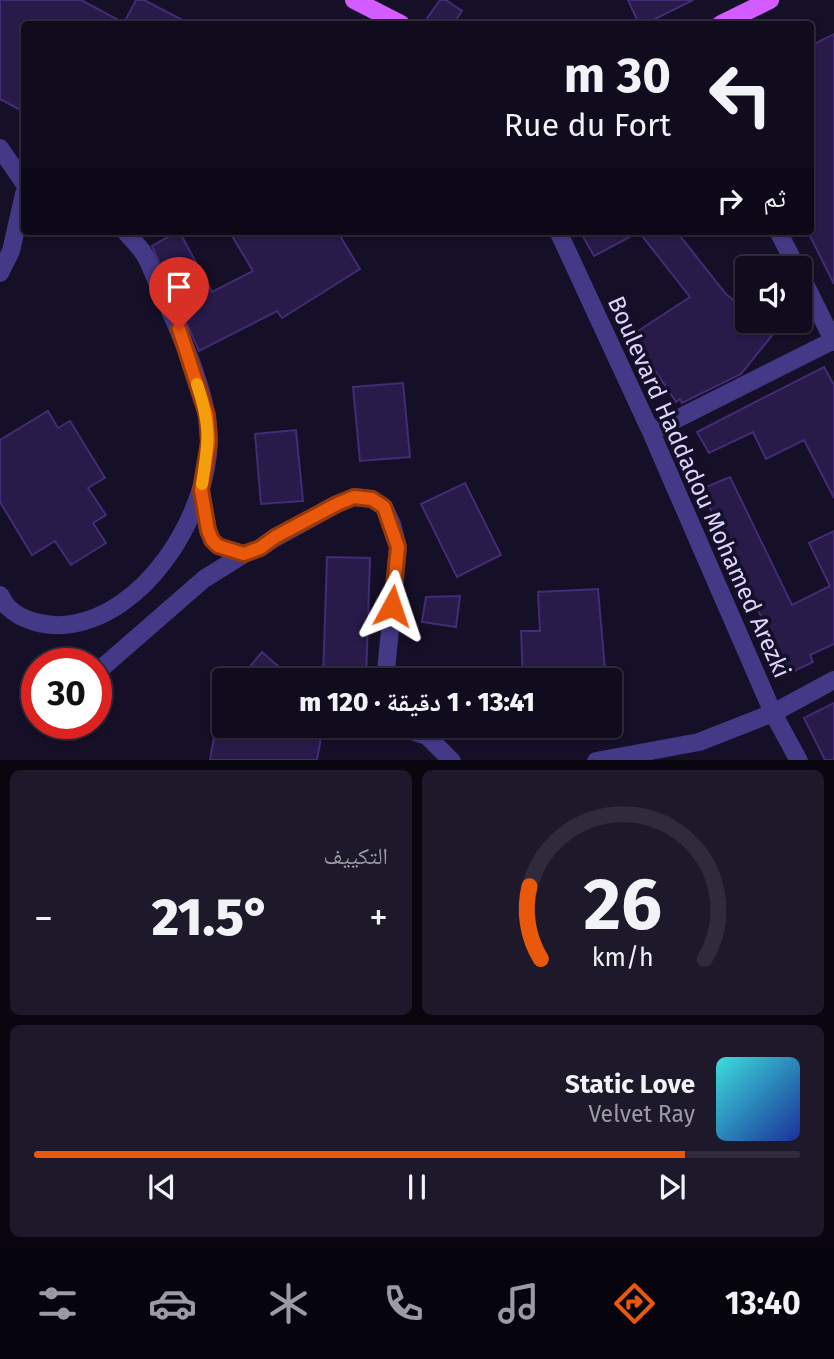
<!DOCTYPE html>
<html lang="ar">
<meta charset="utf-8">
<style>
body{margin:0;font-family:"Fira Sans","Noto Naskh Arabic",sans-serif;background:#1e192a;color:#f1f3f6;direction:rtl;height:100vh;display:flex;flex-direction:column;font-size:26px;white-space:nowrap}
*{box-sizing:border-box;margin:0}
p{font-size:23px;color:#9c9ba4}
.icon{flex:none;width:38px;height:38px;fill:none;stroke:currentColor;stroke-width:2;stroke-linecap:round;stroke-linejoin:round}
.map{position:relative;height:760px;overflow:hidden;direction:ltr}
.side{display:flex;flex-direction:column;gap:10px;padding:10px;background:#090610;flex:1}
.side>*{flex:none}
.hud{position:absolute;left:21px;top:21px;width:793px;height:214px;border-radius:7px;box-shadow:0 2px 5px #0004,0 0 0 2px #302b3b;direction:rtl;background:#100b1d;color:#f1f3f6;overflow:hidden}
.fabs{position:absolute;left:735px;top:256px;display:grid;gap:14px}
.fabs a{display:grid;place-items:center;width:77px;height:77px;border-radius:7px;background:#100b1d;box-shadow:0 2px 5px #0004,0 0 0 2px #302b3b;font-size:35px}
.speed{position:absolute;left:21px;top:648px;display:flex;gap:14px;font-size:35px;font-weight:700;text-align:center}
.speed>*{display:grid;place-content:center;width:91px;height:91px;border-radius:50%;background:#100b1d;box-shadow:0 2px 5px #0004,0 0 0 2px #302b3b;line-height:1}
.speed .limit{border:10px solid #d22;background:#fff;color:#111}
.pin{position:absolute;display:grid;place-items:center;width:60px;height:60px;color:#fff;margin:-72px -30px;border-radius:50% 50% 50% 0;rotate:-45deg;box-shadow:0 0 7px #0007}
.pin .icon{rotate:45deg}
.me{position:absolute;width:77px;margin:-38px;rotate:5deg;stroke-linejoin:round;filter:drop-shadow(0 0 5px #0008)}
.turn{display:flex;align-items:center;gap:24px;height:147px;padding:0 28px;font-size:32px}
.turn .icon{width:91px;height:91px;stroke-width:2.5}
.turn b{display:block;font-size:49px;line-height:60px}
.then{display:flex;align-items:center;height:66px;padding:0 28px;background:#0003;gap:14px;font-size:26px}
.big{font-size:52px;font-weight:800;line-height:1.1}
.side .card{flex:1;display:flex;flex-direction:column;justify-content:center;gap:10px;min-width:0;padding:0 24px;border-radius:10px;background:#1e192a}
.side .dial{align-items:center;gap:0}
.dial svg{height:182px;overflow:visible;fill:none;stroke:#302b3b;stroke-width:7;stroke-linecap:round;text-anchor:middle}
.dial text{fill:#f1f3f6;stroke:none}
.song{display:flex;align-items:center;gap:21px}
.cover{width:84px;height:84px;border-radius:10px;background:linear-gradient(135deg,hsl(180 70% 55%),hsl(230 70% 35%))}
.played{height:7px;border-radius:4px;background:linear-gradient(90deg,#ea580c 85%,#302b3b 85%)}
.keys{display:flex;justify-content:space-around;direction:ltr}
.heat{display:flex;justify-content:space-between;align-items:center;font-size:38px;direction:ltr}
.side .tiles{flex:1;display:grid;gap:10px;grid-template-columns:1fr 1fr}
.card:last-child{grid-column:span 2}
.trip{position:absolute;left:212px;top:668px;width:410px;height:70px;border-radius:7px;background:#100b1d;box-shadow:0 2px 5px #0004,0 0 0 2px #302b3b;font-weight:800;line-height:70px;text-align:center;direction:rtl}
.tab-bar{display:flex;height:112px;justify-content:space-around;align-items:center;background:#06040c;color:#9c9ba4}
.tab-bar .icon{width:49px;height:49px}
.tab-bar .active{color:#ea580c}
.tab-bar b{font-size:32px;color:#f1f3f6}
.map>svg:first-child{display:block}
.building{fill:#281a49;stroke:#412c75;stroke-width:2}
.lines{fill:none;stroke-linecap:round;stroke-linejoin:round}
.minor{stroke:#433987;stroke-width:18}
.major{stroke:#d25cff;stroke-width:18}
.route-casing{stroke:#983908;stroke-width:18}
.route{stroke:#ea580c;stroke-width:12}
.slow{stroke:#f59e0b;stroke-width:12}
.labels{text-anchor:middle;stroke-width:7;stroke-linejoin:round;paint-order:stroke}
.street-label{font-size:24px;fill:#ded5ff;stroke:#150f27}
</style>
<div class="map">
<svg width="834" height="761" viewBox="0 0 834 761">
<rect width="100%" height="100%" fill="#150f27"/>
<path class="building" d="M 0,0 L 81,0 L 124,23 L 136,0 L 144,0 L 190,24 L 24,24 L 24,112 L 0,99 Z
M 440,0 L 446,0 L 462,11 L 453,24 L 423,24 Z
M 628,0 L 693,0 L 645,24 L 639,24 Z
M 834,34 L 834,284 L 810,236 L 810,46 Z
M 179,231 L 212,292 L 253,271 L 229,231 L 337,231 L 360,269 L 282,318 L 277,311 L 199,351 L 152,246 Z
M 580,231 L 676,231 L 726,294 L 747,311 L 747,320 L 759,320 L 774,333 L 741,374 L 682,403 L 680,399 L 676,402 L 632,335 L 690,297 L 639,232 L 594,256 Z
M 824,367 L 834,385 L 834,498 L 804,440 L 766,459 L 753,432 L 709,453 L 697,432 Z
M 403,383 L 410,457 L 360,461 L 353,387 Z
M 48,411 L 58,428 L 70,421 L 105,478 L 88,488 L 106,515 L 93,523 L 106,543 L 71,565 L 55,541 L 32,555 L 0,502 L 0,440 Z
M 296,430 L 303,501 L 261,504 L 255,434 Z
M 730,477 L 792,605 L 830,586 L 809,543 L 834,531 L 834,644 L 810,655 L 813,662 L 788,674 L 701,489 Z
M 465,483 L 501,555 L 457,577 L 421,504 Z
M 327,557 L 370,558 L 366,680 L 323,678 Z
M 598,589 L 606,681 L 523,681 L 521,631 L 540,631 L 538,592 Z
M 460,596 L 456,627 L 422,622 L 426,597 Z
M 262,652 L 295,681 L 238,681 Z
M 834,703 L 834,760 L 825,760 L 804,718 Z
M 263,726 L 323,726 L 317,760 L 210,760 L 215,732 Z"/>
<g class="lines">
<path class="minor" d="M 0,148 L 24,183
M 558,231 L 651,432 L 773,713 L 799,761
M 778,231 L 797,268
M 0,273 L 11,251 L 24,194
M 800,274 L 834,342
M 651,432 L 834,340
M 201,491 L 208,530 L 212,540 L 218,546 L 244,554 L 260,548 L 275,538 L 337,504 L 354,497 L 372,499 L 384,507 L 392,524 L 398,547 L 385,681
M 0,595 C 3,599 5,605 9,608 C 22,621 46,626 63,625 C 144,619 208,516 209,440 C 209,394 177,326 158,284 C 153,274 149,260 142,251 C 137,244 130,238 125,231
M 96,673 L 204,579 L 244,554
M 395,726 L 427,736 L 452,761
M 596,761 L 699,742 L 773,713 L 834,680"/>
<path class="major" d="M 354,0 L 401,24
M 721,24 L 770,0"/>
</g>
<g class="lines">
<g class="route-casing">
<path id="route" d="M 179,329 L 207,415 L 209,442 L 201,490 L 208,530 L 212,540 L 218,546 L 244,554 L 260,548 L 275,537 L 337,504 L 354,497 L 372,499 L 384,507 L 398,547 L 392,606"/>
</g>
<use href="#route" class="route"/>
<path class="slow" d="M 197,384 C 211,426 209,441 202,484"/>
</g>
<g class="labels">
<g class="street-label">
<text transform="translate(699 487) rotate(66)" y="8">Boulevard Haddadou Mohamed Arezki</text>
</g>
</g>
</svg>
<div class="fabs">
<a><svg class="icon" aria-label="sound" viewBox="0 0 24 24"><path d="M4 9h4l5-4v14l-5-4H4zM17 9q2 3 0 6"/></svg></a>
</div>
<div class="speed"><div class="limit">30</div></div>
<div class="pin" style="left:179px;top:329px;background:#d93025"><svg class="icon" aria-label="arrive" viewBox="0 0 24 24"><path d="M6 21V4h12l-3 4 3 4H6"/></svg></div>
<svg class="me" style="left:392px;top:606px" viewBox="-20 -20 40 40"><path d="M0-17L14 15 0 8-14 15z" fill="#ea580c" stroke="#fff" stroke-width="4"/></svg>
<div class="trip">13:41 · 1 دقيقة · 120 m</div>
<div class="hud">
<div class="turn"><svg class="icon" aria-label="left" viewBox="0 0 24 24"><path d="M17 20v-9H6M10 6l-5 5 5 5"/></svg><div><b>30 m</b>Rue du Fort</div></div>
<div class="then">ثم<svg class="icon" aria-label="right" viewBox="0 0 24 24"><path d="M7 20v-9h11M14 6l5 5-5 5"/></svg></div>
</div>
</div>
<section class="side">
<div class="tiles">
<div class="card dial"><svg viewBox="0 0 100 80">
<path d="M14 69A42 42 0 1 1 86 69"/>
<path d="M14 69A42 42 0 0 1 9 37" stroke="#ea580c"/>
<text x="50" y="56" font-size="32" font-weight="700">26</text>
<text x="50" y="72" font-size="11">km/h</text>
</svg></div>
<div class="card"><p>التكييف</p>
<div class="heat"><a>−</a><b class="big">21.5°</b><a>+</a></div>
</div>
<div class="card">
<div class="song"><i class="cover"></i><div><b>Static Love</b><p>Velvet Ray</p></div></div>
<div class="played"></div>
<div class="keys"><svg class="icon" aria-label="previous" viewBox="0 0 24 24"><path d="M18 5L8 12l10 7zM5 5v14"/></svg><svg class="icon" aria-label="pause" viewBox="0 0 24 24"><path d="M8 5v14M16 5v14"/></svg><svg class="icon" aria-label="next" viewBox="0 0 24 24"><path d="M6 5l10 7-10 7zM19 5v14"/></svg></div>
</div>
</div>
</section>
<nav class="tab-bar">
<b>13:40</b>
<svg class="icon active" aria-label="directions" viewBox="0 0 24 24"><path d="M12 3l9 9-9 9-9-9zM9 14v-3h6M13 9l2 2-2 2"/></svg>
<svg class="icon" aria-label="music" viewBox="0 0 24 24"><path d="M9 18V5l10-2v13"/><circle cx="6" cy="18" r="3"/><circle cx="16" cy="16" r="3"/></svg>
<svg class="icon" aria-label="phone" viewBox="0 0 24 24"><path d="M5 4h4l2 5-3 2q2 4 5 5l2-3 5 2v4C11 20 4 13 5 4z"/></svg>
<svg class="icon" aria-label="climate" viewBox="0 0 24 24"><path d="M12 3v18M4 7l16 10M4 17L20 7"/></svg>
<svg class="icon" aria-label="car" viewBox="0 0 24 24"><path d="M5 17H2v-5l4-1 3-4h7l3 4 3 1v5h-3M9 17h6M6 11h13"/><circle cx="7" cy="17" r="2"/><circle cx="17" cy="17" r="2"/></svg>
<svg class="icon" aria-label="filters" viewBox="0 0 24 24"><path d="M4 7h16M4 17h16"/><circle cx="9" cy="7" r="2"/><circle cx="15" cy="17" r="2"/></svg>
</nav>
